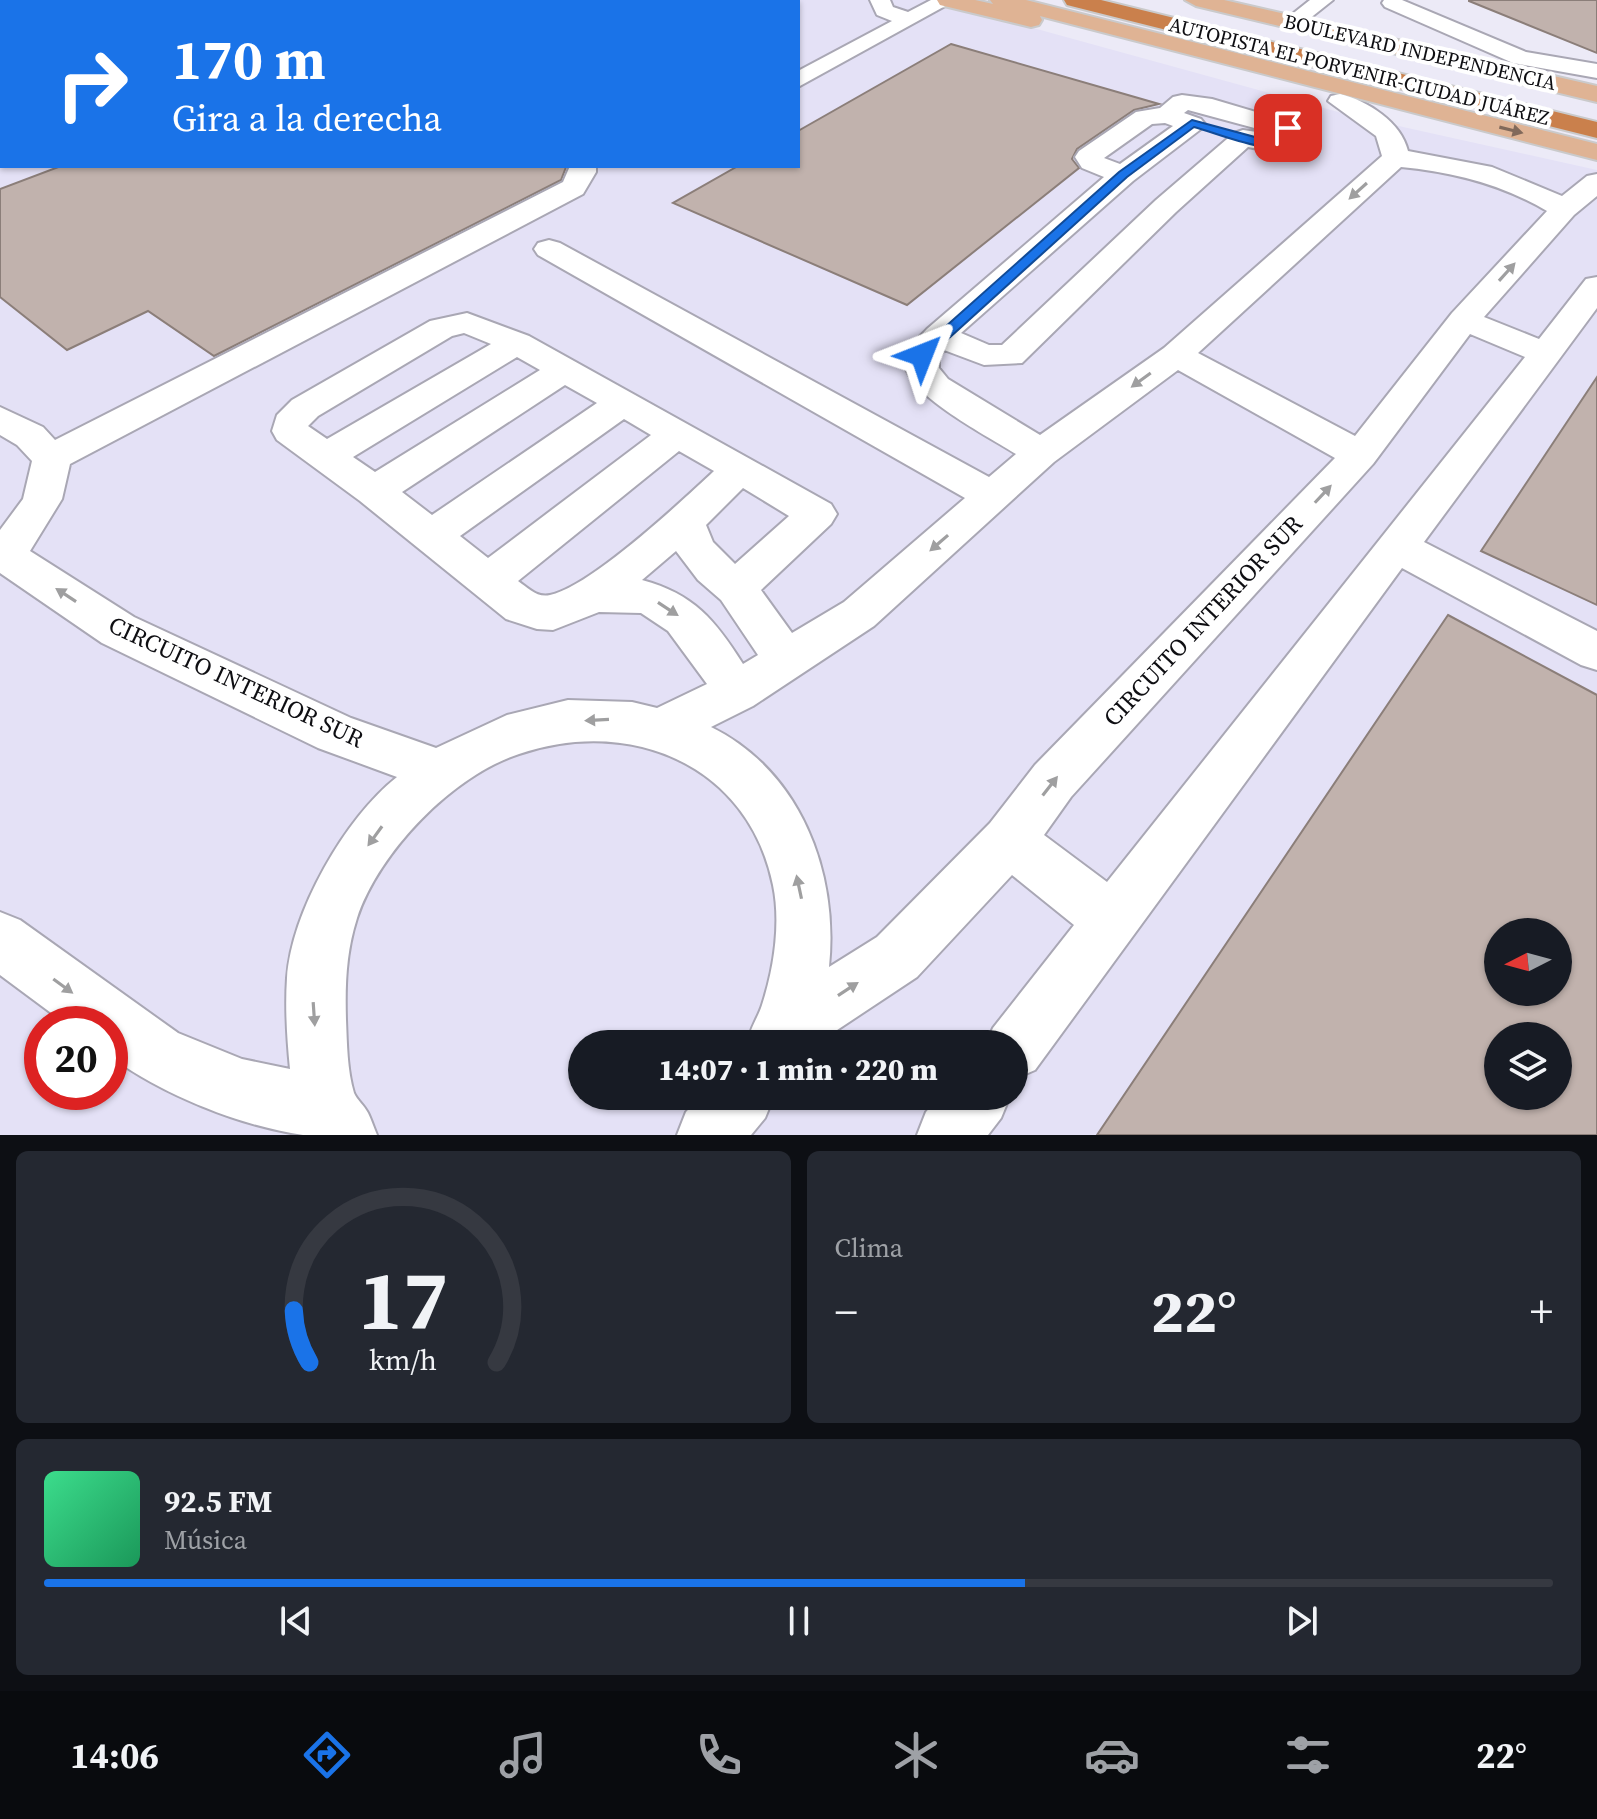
<!DOCTYPE html>
<html lang="es">
<meta charset="utf-8">
<style>
body{margin:0;font-family:"Source Serif 4",serif;background:#242831;color:#f1f3f6;height:100vh;display:flex;flex-direction:column;font-size:30px;white-space:nowrap}
*{box-sizing:border-box;margin:0}
p{font-size:26px;color:#9ea1a6}
.icon{flex:none;width:44px;height:44px;fill:none;stroke:currentColor;stroke-width:2;stroke-linecap:round;stroke-linejoin:round}
.map{position:relative;height:1135px;overflow:hidden}
.side{display:flex;flex-direction:column;gap:16px;padding:16px;background:#0d0f14;flex:1}
.side>*{flex:none}
.top-card{position:absolute;left:0px;top:0px;width:800px;height:168px;box-shadow:0 2px 6px #0004;background:#1a73e8;color:#fff;overflow:hidden}
.needle{width:52px;rotate:264deg}
.tools{position:absolute;left:1484px;top:918px;display:grid;gap:16px}
.tools a{display:grid;place-items:center;width:88px;height:88px;border-radius:50%;background:#171b24;box-shadow:0 2px 6px #0004;font-size:40px}
.speed{position:absolute;left:24px;top:1006px;display:flex;gap:16px;font-size:40px;font-weight:700;text-align:center}
.speed>*{display:grid;place-content:center;width:104px;height:104px;border-radius:50%;background:#171b24;box-shadow:0 2px 6px #0004;line-height:1}
.speed .limit{border:12px solid #d22;background:#fff;color:#111}
.pin{position:absolute;display:grid;place-items:center;width:68px;height:68px;color:#fff;margin:-34px;border-radius:16px;box-shadow:0 4px 12px #0006}
.me{position:absolute;width:88px;margin:-44px;rotate:45deg;stroke-linejoin:round;filter:drop-shadow(0 0 6px #0008)}
.turn{display:flex;align-items:center;gap:28px;height:168px;padding:0 40px;font-size:36px}
.turn .icon{width:104px;height:104px;stroke-width:2.5}
.turn b{display:block;font-size:56px;line-height:68px}
.big{font-size:60px;font-weight:800;line-height:1.1}
.side .tile{flex:1;display:flex;flex-direction:column;justify-content:center;gap:12px;min-width:0;padding:0 28px;border-radius:12px;background:#242831}
.side .dial{align-items:center;gap:0}
.dial svg{height:208px;overflow:visible;fill:none;stroke:#363941;stroke-width:7;stroke-linecap:round;text-anchor:middle}
.dial text{fill:#f1f3f6;stroke:none}
.song{display:flex;align-items:center;gap:24px}
.cover{width:96px;height:96px;border-radius:12px;background:linear-gradient(135deg,hsl(150 70% 55%),hsl(150 70% 35%))}
.played{height:8px;border-radius:4px;background:linear-gradient(90deg,#1a73e8 65%,#363941 65%)}
.keys{display:flex;justify-content:space-around;direction:ltr}
.heat{display:flex;justify-content:space-between;align-items:center;font-size:44px;direction:ltr}
.side .tiles{flex:1;display:grid;gap:16px;grid-template-columns:1fr 1fr}
.tile:last-child{grid-column:span 2}
.trip{position:absolute;left:568px;top:1030px;width:460px;height:80px;border-radius:40px;background:#171b24;box-shadow:0 2px 6px #0004;font-weight:800;line-height:80px;text-align:center}
.tab-bar{display:flex;height:128px;justify-content:space-around;align-items:center;background:#090b0e;color:#9ea1a6}
.tab-bar .icon{width:56px;height:56px}
.tab-bar .on{color:#1a73e8}
.tab-bar b{font-size:36px;color:#f1f3f6}
.map>svg:first-child{display:block}
.built{fill:#e4e1f6;fill-rule:evenodd}
.building{fill:#c1b2ad;stroke:#8b7e79;stroke-width:2;fill-rule:evenodd}
.lines{fill:none;stroke-linecap:round;stroke-linejoin:round}
.minor-casing{stroke:#a9a7b4;stroke-width:4}
.major-casing{stroke:#cacacb;stroke-width:4}
.highway-casing{stroke:#cacacb;stroke-width:4}
.minor{fill:#fff;fill-rule:evenodd}
.major{fill:#dfb394;fill-rule:evenodd}
.highway{fill:#ca804c;fill-rule:evenodd}
.oneway{fill:#81695a}
.oneway2{fill:#9f9fa0}
.route{fill:#1a73e8;stroke:#114b97;stroke-width:2}
.labels{text-anchor:middle;stroke-width:8;stroke-linejoin:round;paint-order:stroke}
.far-street-label{font-size:20px;fill:#0e0e12;stroke:#fff}
.street-label{font-size:24px;fill:#0e0e12;stroke:#fff}
</style>
<div class="map">
<svg width="1597" height="1135" viewBox="0 0 1597 1135">
<rect width="100%" height="100%" fill="#eceaf7"/>
<path class="built" d="M 233,0 L 932,0 L 1349,115 L 1597,170 L 1597,1135 L 0,1135 L 0,62 L 2,166 L 798,166 L 798,2 L 226,2 ZM 1498,932 L 1558,932 L 1558,992 L 1498,992 ZM 42,1024 L 110,1024 L 110,1092 L 42,1092 ZM 1498,1036 L 1558,1036 L 1558,1096 L 1498,1096 ZM 582,1044 L 1014,1044 L 1014,1096 L 582,1096 Z"/>
<path class="building" d="M 1469,0 L 1597,0 L 1597,53 L 1469,1 Z
M 951,44 L 1159,104 L 1134,110 L 1077,149 L 1072,159 L 1079,168 L 907,305 L 673,203 L 738,166 L 798,166 L 798,131 Z
M 61,166 L 563,166 L 566,167 L 561,180 L 214,356 L 148,311 L 67,350 L 0,297 L 0,189 Z
M 1597,377 L 1597,605 L 1481,551 Z
M 1448,615 L 1597,695 L 1597,1135 L 1097,1135 ZM 1498,932 L 1558,932 L 1558,992 L 1498,992 ZM 1498,1036 L 1558,1036 L 1558,1096 L 1498,1096 Z"/>
<g class="lines">
<g class="minor-casing">
<path id="minor" d="M 63,0 L 90,0 L 62,2 Z
M 441,0 L 465,0 L 466,2 L 442,2 Z
M 870,0 L 890,0 L 893,7 L 908,12 L 931,0 L 956,0 L 798,87 L 798,71 L 892,21 L 877,15 Z
M 1310,0 L 1333,0 L 1299,27 L 1285,27 L 1281,23 Z
M 1384,0 L 1402,0 L 1526,52 L 1597,64 L 1597,78 L 1513,63 L 1385,7 L 1382,3 Z
M 0,14 L 2,14 L 2,26 L 0,26 Z
M 0,66 L 2,66 L 2,80 L 0,80 Z
M 1340,94 C 1368,101 1401,122 1408,151 L 1492,167 L 1562,196 L 1587,176 L 1597,174 L 1597,196 L 1574,215 L 1484,317 L 1539,339 L 1586,279 L 1597,277 L 1597,308 L 1424,542 L 1597,631 L 1597,670 L 1581,665 L 1402,568 L 1035,1070 L 1014,1079 L 1014,1044 L 986,1044 L 993,1028 L 1074,925 L 1012,875 L 917,977 L 816,1044 L 748,1044 C 748,1031 758,1018 762,1005 C 774,968 781,923 773,885 C 748,764 630,716 519,754 C 452,776 379,852 357,918 C 346,952 345,985 346,1020 C 347,1043 347,1070 354,1093 C 357,1100 364,1105 368,1113 C 371,1119 374,1128 377,1135 C 353,1135 327,1135 303,1135 C 240,1126 161,1094 110,1056 L 110,1024 L 66,1024 L 0,975 L 0,912 L 20,920 L 178,1033 L 242,1059 L 290,1069 C 287,1039 285,1008 287,978 C 292,911 345,818 397,777 L 318,748 L 102,643 L 0,573 L 0,530 L 23,499 L 32,461 L 17,445 L 0,435 L 0,407 L 43,427 L 55,440 L 563,182 L 570,166 L 596,166 L 596,172 L 583,194 L 70,464 L 62,499 L 30,551 L 134,617 L 351,718 L 436,748 L 507,715 L 568,700 L 632,702 L 657,708 L 707,684 L 668,631 L 641,613 L 599,612 L 553,630 L 537,629 L 506,619 L 360,501 L 277,440 L 272,431 L 277,415 L 292,400 L 430,321 L 467,313 L 529,336 L 831,504 L 837,514 L 831,524 L 761,590 L 792,633 L 844,602 L 965,498 L 538,255 L 534,249 L 538,243 L 549,240 L 560,243 L 989,477 L 1016,454 C 990,437 900,392 905,359 C 907,347 920,337 927,329 L 1104,177 L 1082,168 L 1075,157 L 1079,151 L 1136,112 L 1160,108 L 1173,97 L 1182,95 L 1212,99 L 1306,127 L 1313,138 C 1297,160 1271,151 1248,147 L 1176,212 L 1022,363 L 984,365 L 944,350 L 939,357 L 939,368 L 948,379 L 1040,435 L 1164,348 L 1382,156 L 1376,136 L 1328,101 L 1331,96 ZM 1188,110 L 1284,136 L 1243,130 L 1234,133 L 1156,200 L 1002,345 L 989,345 L 961,333 L 1133,181 L 1201,129 L 1205,124 L 1201,119 L 1184,113 ZM 1165,123 L 1173,126 L 1120,164 L 1104,158 L 1152,124 ZM 1401,167 C 1453,172 1501,184 1547,211 L 1452,313 L 1355,436 L 1198,353 ZM 464,333 L 491,344 L 327,439 L 308,426 L 318,416 L 452,336 ZM 1470,334 L 1525,357 L 1107,882 L 1044,835 L 1071,797 L 1373,464 ZM 517,357 L 540,370 L 375,472 L 353,457 ZM 1178,370 L 1335,458 L 1035,765 L 990,823 L 877,937 L 829,967 C 839,872 800,771 711,727 L 753,706 L 874,626 L 1054,462 ZM 565,385 L 597,403 L 432,515 L 402,492 ZM 624,419 L 651,435 L 488,558 L 460,536 ZM 679,451 L 714,471 C 682,501 590,587 550,595 C 537,598 528,588 518,581 ZM 743,488 L 789,516 L 735,564 L 713,542 L 706,525 ZM 676,551 L 698,580 L 721,600 L 758,655 L 743,664 C 715,620 694,594 642,580 Z
M 2,142 L 2,158 L 0,159 L 0,143 Z
M 701,1096 L 774,1096 L 765,1118 L 751,1135 L 677,1135 L 686,1112 Z
M 940,1096 L 1010,1096 L 1001,1118 L 988,1135 L 917,1135 L 926,1112 Z"/>
</g>
<g class="major-casing">
<path id="major" d="M 124,0 L 151,0 L 122,2 Z
M 189,0 L 216,0 L 187,2 Z
M 937,0 L 975,0 L 993,4 L 990,0 L 1026,0 L 1597,144 L 1597,160 L 1040,16 L 1042,20 L 1039,25 L 1031,27 L 940,5 Z
M 1185,0 L 1224,0 L 1597,86 L 1597,102 L 1196,6 Z
M 0,47 L 2,47 L 2,61 L 0,61 Z"/>
</g>
<g class="highway-casing">
<path id="highway" d="M 1064,0 L 1101,0 L 1597,122 L 1597,138 L 1067,5 Z"/>
</g>
<use href="#minor" class="minor"/>
<use href="#major" class="major"/>
<use href="#highway" class="highway"/>
</g>
<defs><path id="oneway-solid" d="M-6-.8H1V-3.2L6.5 0L1 3.2V.8H-6Z" transform="scale(2)"/></defs>
<use class="oneway" href="#oneway-solid" transform="translate(1511 130) rotate(14)"/>
<g class="oneway2">
<use href="#oneway-solid" transform="translate(1358 191) rotate(138)"/>
<use href="#oneway-solid" transform="translate(1507 272) rotate(-48)"/>
<use href="#oneway-solid" transform="translate(1141 380) rotate(144)"/>
<use href="#oneway-solid" transform="translate(1323 494) rotate(-47)"/>
<use href="#oneway-solid" transform="translate(939 543) rotate(139)"/>
<use href="#oneway-solid" transform="translate(66 595) rotate(-147)"/>
<use href="#oneway-solid" transform="translate(668 609) rotate(33)"/>
<use href="#oneway-solid" transform="translate(597 720) rotate(177)"/>
<use href="#oneway-solid" transform="translate(1050 786) rotate(-52)"/>
<use href="#oneway-solid" transform="translate(375 836) rotate(126)"/>
<use href="#oneway-solid" transform="translate(799 887) rotate(-102)"/>
<use href="#oneway-solid" transform="translate(63 986) rotate(36)"/>
<use href="#oneway-solid" transform="translate(848 989) rotate(-33)"/>
<use href="#oneway-solid" transform="translate(314 1014) rotate(86)"/>
</g>
<path class="route" d="M 1192,120 L 1277,143 L 1287,142 L 1294,137 L 1283,128 L 1288,125 L 1301,130 L 1305,138 C 1281,162 1224,135 1194,127 L 1127,177 L 927,358 L 917,358 L 917,352 L 1119,172 Z"/>
<g class="labels">
<g class="far-street-label">
<text transform="translate(1420 52) rotate(13)" y="7">BOULEVARD INDEPENDENCIA</text>
<text transform="translate(1359 71) rotate(14)" y="7">AUTOPISTA EL PORVENIR-CIUDAD JUÁREZ</text>
</g>
<g class="street-label">
<text transform="translate(1203 621) rotate(-47)" y="8">CIRCUITO INTERIOR SUR</text>
<text transform="translate(236 682) rotate(25)" y="8">CIRCUITO INTERIOR SUR</text>
</g>
</g>
</svg>
<div class="tools">
<a><svg class="needle" viewBox="-14 -14 28 28"><path d="M0-13l5 13h-10z" fill="#e53935"/><path d="M0 13l5-13h-10z" fill="#9ea1a6"/></svg></a>
<a><svg class="icon" aria-label="layers" viewBox="0 0 24 24"><path d="M12 4l9 5-9 5-9-5zM3 14l9 5 9-5"/></svg></a>
</div>
<div class="speed"><div class="limit">20</div></div>
<div class="pin" style="left:1288px;top:128px;background:#d93025"><svg class="icon" aria-label="arrive" viewBox="0 0 24 24"><path d="M6 21V4h12l-3 4 3 4H6"/></svg></div>
<svg class="me" style="left:922px;top:355px" viewBox="-20 -20 40 40"><path d="M0-17L14 15 0 8-14 15z" fill="#1a73e8" stroke="#fff" stroke-width="4"/></svg>
<div class="trip">14:07 · 1 min · 220 m</div>
<div class="top-card">
<div class="turn"><svg class="icon" aria-label="right" viewBox="0 0 24 24"><path d="M7 20v-9h11M14 6l5 5-5 5"/></svg><div><b>170 m</b>Gira a la derecha</div></div>
</div>
</div>
<section class="side">
<div class="tiles">
<div class="tile dial"><svg viewBox="0 0 100 80">
<path d="M14 69A42 42 0 1 1 86 69"/>
<path d="M14 69A42 42 0 0 1 8 49" stroke="#1a73e8"/>
<text x="50" y="56" font-size="32" font-weight="700">17</text>
<text x="50" y="72" font-size="11">km/h</text>
</svg></div>
<div class="tile"><p>Clima</p>
<div class="heat"><a>−</a><b class="big">22°</b><a>+</a></div>
</div>
<div class="tile">
<div class="song"><i class="cover"></i><div><b>92.5 FM</b><p>Música</p></div></div>
<div class="played"></div>
<div class="keys"><svg class="icon" aria-label="previous" viewBox="0 0 24 24"><path d="M18 5L8 12l10 7zM5 5v14"/></svg><svg class="icon" aria-label="pause" viewBox="0 0 24 24"><path d="M8 5v14M16 5v14"/></svg><svg class="icon" aria-label="next" viewBox="0 0 24 24"><path d="M6 5l10 7-10 7zM19 5v14"/></svg></div>
</div>
</div>
</section>
<nav class="tab-bar">
<b>14:06</b>
<svg class="icon on" aria-label="directions" viewBox="0 0 24 24"><path d="M12 3l9 9-9 9-9-9zM9 14v-3h6M13 9l2 2-2 2"/></svg>
<svg class="icon" aria-label="music" viewBox="0 0 24 24"><path d="M9 18V5l10-2v13"/><circle cx="6" cy="18" r="3"/><circle cx="16" cy="16" r="3"/></svg>
<svg class="icon" aria-label="phone" viewBox="0 0 24 24"><path d="M5 4h4l2 5-3 2q2 4 5 5l2-3 5 2v4C11 20 4 13 5 4z"/></svg>
<svg class="icon" aria-label="climate" viewBox="0 0 24 24"><path d="M12 3v18M4 7l16 10M4 17L20 7"/></svg>
<svg class="icon" aria-label="car" viewBox="0 0 24 24"><path d="M5 17H2v-5l4-1 3-4h7l3 4 3 1v5h-3M9 17h6M6 11h13"/><circle cx="7" cy="17" r="2"/><circle cx="17" cy="17" r="2"/></svg>
<svg class="icon" aria-label="filters" viewBox="0 0 24 24"><path d="M4 7h16M4 17h16"/><circle cx="9" cy="7" r="2"/><circle cx="15" cy="17" r="2"/></svg>
<b>22°</b>
</nav>
